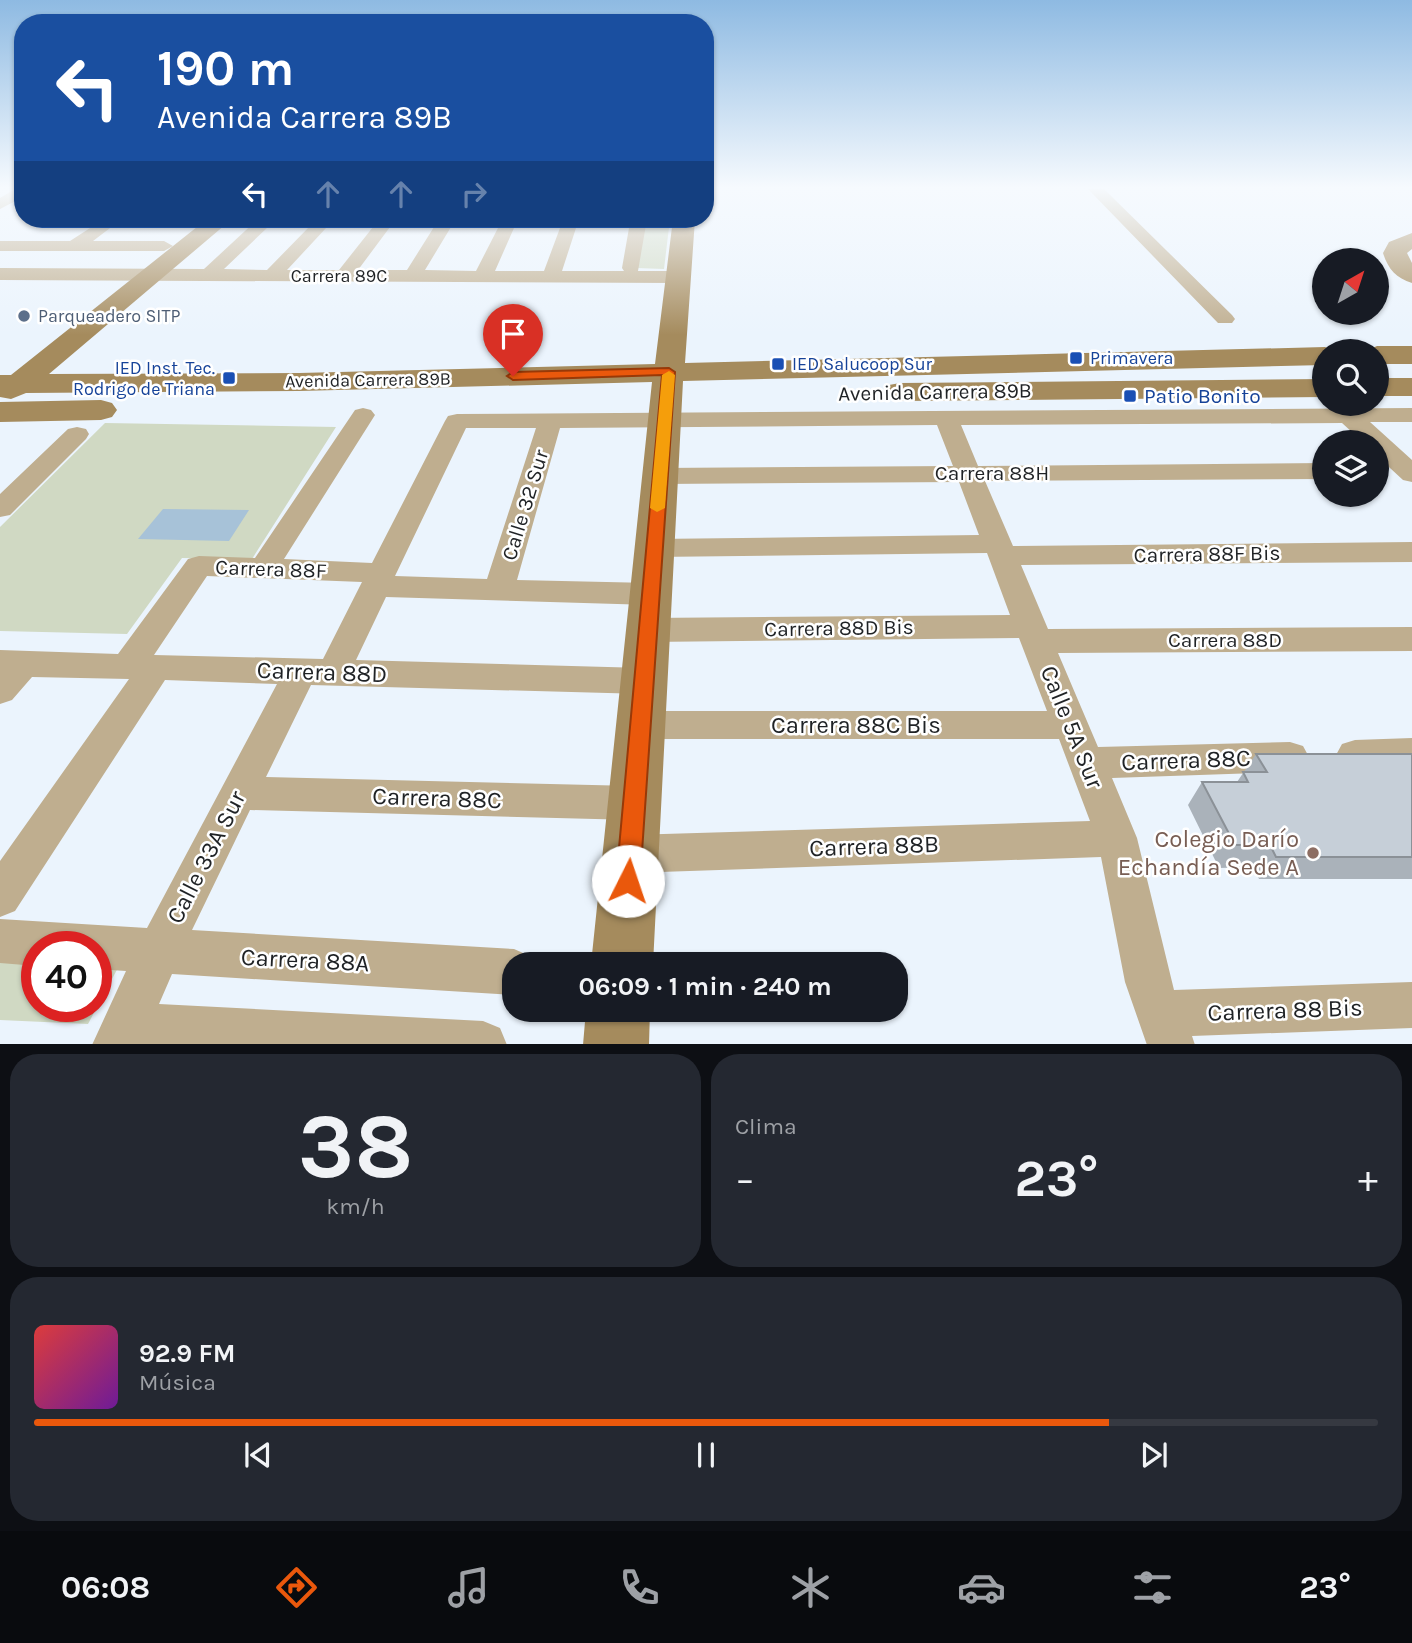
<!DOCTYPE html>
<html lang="es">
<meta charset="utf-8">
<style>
body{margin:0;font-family:Karla,sans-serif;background:#242831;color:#f1f3f6;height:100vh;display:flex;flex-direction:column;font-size:26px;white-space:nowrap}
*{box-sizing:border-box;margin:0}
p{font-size:23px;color:#9ea1a6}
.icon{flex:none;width:38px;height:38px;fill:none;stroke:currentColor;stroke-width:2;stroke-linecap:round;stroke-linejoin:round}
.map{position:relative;height:1044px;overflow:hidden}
.drawer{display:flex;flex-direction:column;gap:10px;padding:10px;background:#0d0f14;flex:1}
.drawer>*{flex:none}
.top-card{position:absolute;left:14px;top:14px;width:700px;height:214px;border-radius:28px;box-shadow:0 2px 5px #0004;background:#1a4fa0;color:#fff;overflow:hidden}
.needle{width:46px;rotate:39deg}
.controls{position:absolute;left:1312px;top:248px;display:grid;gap:14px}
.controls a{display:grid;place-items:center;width:77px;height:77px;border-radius:50%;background:#171b24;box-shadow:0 2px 5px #0004;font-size:35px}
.speed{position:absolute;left:21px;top:931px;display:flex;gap:14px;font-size:35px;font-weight:700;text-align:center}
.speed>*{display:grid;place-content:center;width:91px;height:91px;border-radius:50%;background:#171b24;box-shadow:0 2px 5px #0004;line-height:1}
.speed .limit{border:10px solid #d22;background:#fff;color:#111}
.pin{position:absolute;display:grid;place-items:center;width:60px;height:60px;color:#fff;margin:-72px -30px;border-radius:50% 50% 50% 0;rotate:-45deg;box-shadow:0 0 7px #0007}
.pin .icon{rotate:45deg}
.me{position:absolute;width:77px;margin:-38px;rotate:4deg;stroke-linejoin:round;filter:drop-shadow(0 0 5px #0008)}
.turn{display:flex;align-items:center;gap:24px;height:147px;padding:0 28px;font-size:32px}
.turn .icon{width:91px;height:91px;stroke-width:2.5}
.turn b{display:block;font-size:49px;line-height:60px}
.lanes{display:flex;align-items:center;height:66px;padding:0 28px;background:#0003;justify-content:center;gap:35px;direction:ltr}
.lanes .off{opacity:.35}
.big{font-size:52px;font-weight:700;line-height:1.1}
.drawer .tile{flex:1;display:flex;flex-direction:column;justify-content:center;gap:10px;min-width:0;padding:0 24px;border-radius:28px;background:#242831}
.drawer .dial{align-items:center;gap:0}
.dial b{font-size:91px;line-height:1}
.song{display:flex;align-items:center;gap:21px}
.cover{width:84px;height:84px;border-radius:10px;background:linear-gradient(135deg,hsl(0 70% 55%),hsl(280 70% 35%))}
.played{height:7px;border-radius:4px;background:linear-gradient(90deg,#ea580c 80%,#363941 80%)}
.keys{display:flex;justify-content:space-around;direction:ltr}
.heat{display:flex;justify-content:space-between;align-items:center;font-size:38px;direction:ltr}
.drawer .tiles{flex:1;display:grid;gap:10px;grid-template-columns:1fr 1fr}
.tile:last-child{grid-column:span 2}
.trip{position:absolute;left:502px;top:952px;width:406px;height:70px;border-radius:28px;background:#171b24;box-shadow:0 2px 5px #0004;font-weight:700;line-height:70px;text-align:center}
.menu{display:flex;height:112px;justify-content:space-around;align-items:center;background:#090b0e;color:#9ea1a6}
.menu .icon{width:49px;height:49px}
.menu .current{color:#ea580c}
.menu b{font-size:32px;color:#f1f3f6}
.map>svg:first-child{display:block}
.green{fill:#d0d9c3}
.water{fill:#a7c2d8}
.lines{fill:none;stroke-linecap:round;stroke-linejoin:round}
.street{fill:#bfae8f;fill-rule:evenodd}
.secondary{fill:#a58b5d;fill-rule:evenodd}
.wall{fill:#aab2ba}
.building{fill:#c6cfd8;stroke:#8b9197;stroke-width:2}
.route{fill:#ea580c;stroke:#983908;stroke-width:2}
.slow{fill:#f59e0b}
.service-dot{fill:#5c6f8a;stroke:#fff;stroke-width:2.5}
.transit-dot{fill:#1a4fb4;stroke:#fff;stroke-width:2.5}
.education-dot{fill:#8d6e63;stroke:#fff;stroke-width:2.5}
.labels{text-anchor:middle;stroke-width:5;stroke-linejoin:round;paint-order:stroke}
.far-street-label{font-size:18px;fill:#1f2225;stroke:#fff}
.far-service-label{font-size:18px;fill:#4e5e75;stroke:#fff;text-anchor:start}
.far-transit-label{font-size:18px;fill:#164399;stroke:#fff;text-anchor:start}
.street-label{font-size:21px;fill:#1f2225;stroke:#fff}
.transit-label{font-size:21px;fill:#164399;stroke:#fff;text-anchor:start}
.near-street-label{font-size:24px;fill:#1f2225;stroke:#fff}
.near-education-label{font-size:24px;fill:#785e54;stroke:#fff;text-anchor:end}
</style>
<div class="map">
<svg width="1412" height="1045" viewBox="0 0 1412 1045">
<rect width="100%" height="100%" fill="#ebf4fd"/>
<path class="green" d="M 646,219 L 670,219 L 664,269 L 637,268 Z
M 105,423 L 336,427 L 252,559 L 182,558 L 127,634 L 0,631 L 0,527 Z
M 0,941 L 37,947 L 37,1006 L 96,1006 L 96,947 L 128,949 L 88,1024 L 0,1020 Z"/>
<path class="water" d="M 163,509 L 249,510 L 229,541 L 138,539 Z"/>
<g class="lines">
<path class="street" d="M 15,189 L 23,189 L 23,197 L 0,209 L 0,198 Z
M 1088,189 L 1104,189 L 1232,315 L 1235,319 L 1232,323 L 1218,323 Z
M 104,219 L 116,219 L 118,222 L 93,241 L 164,241 L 173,246 L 164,251 L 0,251 L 0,241 L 70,241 Z
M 258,219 L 647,219 L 638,271 L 678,271 L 687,277 L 678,283 L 0,280 L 0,268 L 204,269 ZM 268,227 L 309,227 L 267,270 L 224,269 ZM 327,227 L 373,227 L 339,270 L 287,270 ZM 390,227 L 434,227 L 407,270 L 358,270 ZM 451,227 L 498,228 L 476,271 L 425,270 ZM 514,228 L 560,228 L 544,271 L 495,271 ZM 576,228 L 629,228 L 622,268 L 624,271 L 562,271 Z
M 363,408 L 371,410 L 375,415 L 284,559 L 372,563 L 445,421 L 448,416 L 457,414 L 1412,408 L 1412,422 L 1370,422 L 1412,460 L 1412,482 L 1403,480 L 1377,456 L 1377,443 L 1364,443 L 1342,423 L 961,425 L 978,466 L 1325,463 L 1325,479 L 985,481 L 1013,546 L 1412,542 L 1412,562 L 1021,565 L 1048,629 L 1412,627 L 1412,651 L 1058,653 L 1098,747 L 1290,742 L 1303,746 L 1309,757 L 1303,768 L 1290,772 L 1112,778 L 1137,838 L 1174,990 L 1412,982 L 1412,1028 L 1192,1036 L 1195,1045 L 1147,1045 L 1125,982 L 1101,857 L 630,873 L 616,867 L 610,854 L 616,841 L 630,835 L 1090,821 L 1059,739 L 640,739 L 627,735 L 622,725 L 627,715 L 640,711 L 1047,711 L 1019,638 L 648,642 L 637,638 L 632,630 L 637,622 L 648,618 L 1010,615 L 987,553 L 654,557 L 644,555 L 639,548 L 644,541 L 654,539 L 979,535 L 959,482 L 660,484 L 651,482 L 647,476 L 651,470 L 660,468 L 953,466 L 937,425 L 560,428 L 517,580 L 651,583 L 662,586 L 666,594 L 662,602 L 651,605 L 386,597 L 356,660 L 644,668 L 656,672 L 661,681 L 656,690 L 644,694 L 311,685 L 266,777 L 634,786 L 648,791 L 653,803 L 648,815 L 634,820 L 250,810 L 192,930 L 514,949 L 530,956 L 534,964 L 514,964 L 514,995 L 172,974 L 159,1004 L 483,1021 L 500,1028 L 507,1045 L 92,1045 L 126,971 L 96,969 L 96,947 L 37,947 L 37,966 L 0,963 L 0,919 L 147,928 L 277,684 L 165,680 L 15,911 L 0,917 L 0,861 L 129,679 L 32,677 L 12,700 L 0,704 L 0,650 L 118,654 L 188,559 L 199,556 L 255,558 L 355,410 ZM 466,428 L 536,428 L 487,579 L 395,576 ZM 207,576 L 362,582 L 323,659 L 154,655 Z
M 77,427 L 86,429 L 89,434 L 86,439 L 10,515 L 0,517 L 0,494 L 68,429 Z
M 1412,738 L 1412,768 L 1355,770 L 1342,766 L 1336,755 L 1342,744 L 1355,740 Z"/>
<path class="secondary" d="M 207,219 L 232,219 L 49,374 L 299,373 L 655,364 L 673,219 L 695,219 L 685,363 L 1325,347 L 1337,352 L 1325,352 L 1325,365 L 683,381 L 653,964 L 591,964 L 652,382 L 299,391 L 26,393 L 11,399 L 0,397 L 0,375 L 11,375 Z
M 1412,233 L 1412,249 L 1407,253 L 1412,263 L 1412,283 C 1396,278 1388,269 1383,253 L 1389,242 Z
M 1377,346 L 1412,346 L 1412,364 L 1377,364 L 1377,352 L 1364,352 Z
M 1377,378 L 1412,378 L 1412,396 L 1377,396 Z
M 1325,379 L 1325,397 L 900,401 L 889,399 L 884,392 L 889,385 L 900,383 Z
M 101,400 L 112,403 L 117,410 L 112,417 L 101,420 L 0,422 L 0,402 Z
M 586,1010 L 650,1010 L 649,1045 L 583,1045 Z"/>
</g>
<path class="wall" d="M 1256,754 L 1412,754 L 1412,879 L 1259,879 L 1254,867 L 1219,868 L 1188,805 L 1202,782 L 1237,782 Z"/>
<path class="building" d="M 1256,754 L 1412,754 L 1412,857 L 1276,857 L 1270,845 L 1235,845 L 1202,782 L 1248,782 L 1243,772 L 1267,772 Z"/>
<linearGradient id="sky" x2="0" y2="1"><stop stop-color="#8ebae2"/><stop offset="0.56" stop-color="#f6fafe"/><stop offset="1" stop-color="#f6fafe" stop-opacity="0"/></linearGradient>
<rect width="1412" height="335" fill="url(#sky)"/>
<path class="route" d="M 669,368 L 675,372 L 640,881 L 637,889 L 628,893 L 620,889 L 616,881 L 662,375 L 513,380 L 507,376 L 513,372 Z"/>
<path class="slow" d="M 669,371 L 675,375 L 665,508 L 657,512 L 650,508 L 662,375 Z"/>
<circle class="service-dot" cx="24" cy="316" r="7"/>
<g class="transit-dot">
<rect x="1069" y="351" width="14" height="14" rx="3.5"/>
<rect x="771" y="357" width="14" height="14" rx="3.5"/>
<rect x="222" y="371" width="14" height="14" rx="3.5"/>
<rect x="1123" y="389" width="14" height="14" rx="3.5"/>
</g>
<circle class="education-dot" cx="1313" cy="853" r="7"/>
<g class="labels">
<g class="far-street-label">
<text x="339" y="282">Carrera 89C</text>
<text transform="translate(368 380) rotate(-1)" y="6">Avenida Carrera 89B</text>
</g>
<g class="far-service-label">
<text x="38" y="322">Parqueadero SITP</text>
</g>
<g class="far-transit-label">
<text x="1090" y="364">Primavera</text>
<text x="792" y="370">IED Salucoop Sur</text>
<text x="215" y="374" text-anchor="end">IED Inst. Tec.<tspan x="215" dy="21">Rodrigo de Triana</tspan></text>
</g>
<g class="street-label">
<text transform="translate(935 392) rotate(-1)" y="7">Avenida Carrera 89B</text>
<text x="992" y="480">Carrera 88H</text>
<text transform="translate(525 505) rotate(-73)" y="7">Calle 32 Sur</text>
<text transform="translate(1207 554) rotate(-1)" y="7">Carrera 88F Bis</text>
<text transform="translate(271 569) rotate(2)" y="7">Carrera 88F</text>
<text transform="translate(839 628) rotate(-1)" y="7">Carrera 88D Bis</text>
<text x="1225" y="647">Carrera 88D</text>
</g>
<g class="transit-label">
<text x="1144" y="403">Patio Bonito</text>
</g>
<g class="near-street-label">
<text transform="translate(322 672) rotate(2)" y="8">Carrera 88D</text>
<text x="856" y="733">Carrera 88C Bis</text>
<text transform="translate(1072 727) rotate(68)" y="8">Calle 5A Sur</text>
<text transform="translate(1186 760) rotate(-2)" y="8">Carrera 88C</text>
<text transform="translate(437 798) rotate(2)" y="8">Carrera 88C</text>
<text transform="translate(874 846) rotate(-2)" y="8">Carrera 88B</text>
<text transform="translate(206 857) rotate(-63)" y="8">Calle 33A Sur</text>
<text transform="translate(305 960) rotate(3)" y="8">Carrera 88A</text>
<text transform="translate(1285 1010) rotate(-2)" y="8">Carrera 88 Bis</text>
</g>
<g class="near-education-label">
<text x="1299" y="847">Colegio Darío<tspan x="1299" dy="28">Echandía Sede A</tspan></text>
</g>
</g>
</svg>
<div class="controls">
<a><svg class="needle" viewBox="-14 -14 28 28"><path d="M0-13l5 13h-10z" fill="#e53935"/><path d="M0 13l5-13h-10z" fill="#9ea1a6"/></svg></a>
<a><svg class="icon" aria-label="search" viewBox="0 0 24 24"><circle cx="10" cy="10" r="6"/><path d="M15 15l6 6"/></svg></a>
<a><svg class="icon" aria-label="layers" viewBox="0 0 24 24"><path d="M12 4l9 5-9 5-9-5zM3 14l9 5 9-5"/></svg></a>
</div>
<div class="speed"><div class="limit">40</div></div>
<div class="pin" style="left:513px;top:376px;background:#d93025"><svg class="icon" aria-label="arrive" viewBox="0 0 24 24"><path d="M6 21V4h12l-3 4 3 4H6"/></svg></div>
<svg class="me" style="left:628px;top:881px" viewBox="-20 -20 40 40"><circle r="19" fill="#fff"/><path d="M0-13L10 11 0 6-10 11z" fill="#ea580c"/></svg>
<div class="trip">06:09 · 1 min · 240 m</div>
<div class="top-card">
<div class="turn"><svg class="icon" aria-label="left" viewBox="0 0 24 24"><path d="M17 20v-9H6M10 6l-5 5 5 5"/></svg><div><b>190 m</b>Avenida Carrera 89B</div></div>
<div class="lanes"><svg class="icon" aria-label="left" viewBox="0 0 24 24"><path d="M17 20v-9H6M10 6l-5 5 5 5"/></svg><svg class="icon off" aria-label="ahead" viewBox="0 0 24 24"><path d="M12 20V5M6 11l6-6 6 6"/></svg><svg class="icon off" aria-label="ahead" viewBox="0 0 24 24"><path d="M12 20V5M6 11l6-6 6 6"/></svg><svg class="icon off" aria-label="right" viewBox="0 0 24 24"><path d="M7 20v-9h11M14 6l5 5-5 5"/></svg></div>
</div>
</div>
<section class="drawer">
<div class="tiles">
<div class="tile dial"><b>38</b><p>km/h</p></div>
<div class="tile"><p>Clima</p>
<div class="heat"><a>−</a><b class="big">23°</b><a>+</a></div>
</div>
<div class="tile">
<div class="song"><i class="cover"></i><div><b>92.9 FM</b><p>Música</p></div></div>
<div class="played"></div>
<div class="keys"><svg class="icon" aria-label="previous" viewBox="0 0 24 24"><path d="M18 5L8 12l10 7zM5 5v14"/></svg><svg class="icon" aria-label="pause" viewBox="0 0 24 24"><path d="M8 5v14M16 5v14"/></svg><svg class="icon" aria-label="next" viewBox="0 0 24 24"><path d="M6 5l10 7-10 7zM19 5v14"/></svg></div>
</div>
</div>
</section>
<nav class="menu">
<b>06:08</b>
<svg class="icon current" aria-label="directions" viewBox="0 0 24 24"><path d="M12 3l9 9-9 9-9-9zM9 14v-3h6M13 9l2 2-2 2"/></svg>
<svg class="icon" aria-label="music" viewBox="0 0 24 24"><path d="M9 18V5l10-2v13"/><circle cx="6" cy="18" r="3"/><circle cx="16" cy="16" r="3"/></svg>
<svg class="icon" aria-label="phone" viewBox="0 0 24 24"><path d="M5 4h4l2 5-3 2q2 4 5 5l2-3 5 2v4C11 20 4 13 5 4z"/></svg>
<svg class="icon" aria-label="climate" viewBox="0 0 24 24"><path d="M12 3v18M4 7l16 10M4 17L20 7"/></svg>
<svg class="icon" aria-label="car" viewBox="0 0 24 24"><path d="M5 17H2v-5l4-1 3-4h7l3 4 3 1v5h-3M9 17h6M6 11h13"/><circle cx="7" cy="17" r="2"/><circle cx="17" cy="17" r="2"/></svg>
<svg class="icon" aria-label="filters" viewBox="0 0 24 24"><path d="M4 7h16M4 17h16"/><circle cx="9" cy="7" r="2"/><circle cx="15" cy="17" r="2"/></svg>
<b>23°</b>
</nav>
